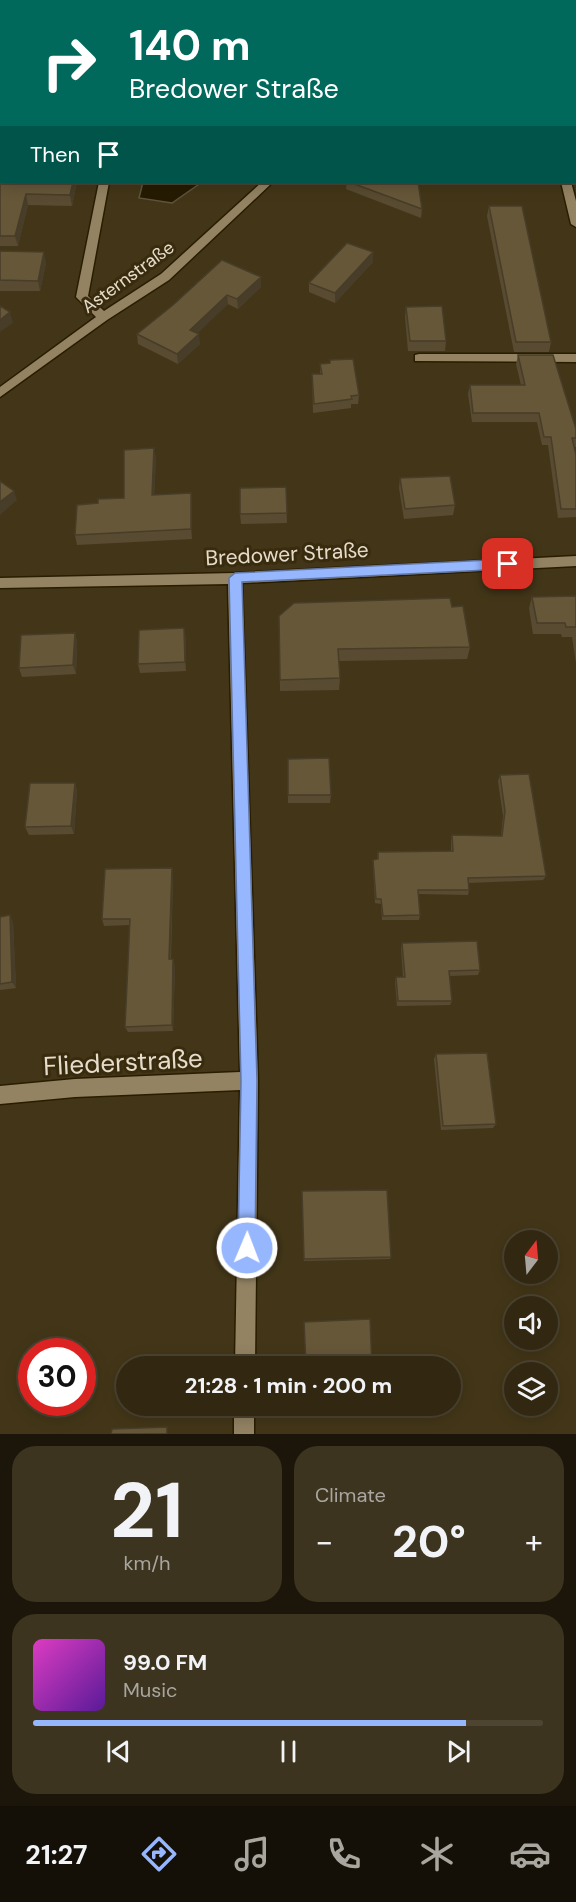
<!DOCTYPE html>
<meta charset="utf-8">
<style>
body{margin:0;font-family:"DM Sans",sans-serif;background:#3d3420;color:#f1f3f6;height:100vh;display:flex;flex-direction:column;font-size:22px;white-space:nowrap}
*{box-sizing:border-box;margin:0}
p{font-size:20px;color:#a8a69f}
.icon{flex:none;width:33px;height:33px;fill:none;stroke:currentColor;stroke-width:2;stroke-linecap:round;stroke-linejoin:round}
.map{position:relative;height:1434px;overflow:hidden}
.drawer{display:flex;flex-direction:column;gap:12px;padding:12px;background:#1c160a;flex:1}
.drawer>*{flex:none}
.banner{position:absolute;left:0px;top:0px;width:576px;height:183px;box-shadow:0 3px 15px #0003,0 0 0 2px #4d4432;background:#00695c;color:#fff;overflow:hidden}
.needle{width:39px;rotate:16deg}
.controls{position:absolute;left:504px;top:1230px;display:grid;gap:12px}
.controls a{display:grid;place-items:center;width:54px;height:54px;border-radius:50%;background:#322812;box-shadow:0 3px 15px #0003,0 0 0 2px #4d4432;font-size:30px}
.speed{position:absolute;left:18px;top:1338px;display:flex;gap:12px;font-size:30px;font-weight:700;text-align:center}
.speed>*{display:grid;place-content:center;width:78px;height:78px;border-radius:50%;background:#322812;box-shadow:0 3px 15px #0003,0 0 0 2px #4d4432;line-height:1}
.speed .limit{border:9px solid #d22;background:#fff;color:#111}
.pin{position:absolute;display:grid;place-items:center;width:51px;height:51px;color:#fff;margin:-26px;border-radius:12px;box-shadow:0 3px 9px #0006}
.me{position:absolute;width:66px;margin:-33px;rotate:1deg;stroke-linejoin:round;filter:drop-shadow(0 0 4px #0008)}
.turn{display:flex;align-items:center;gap:21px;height:126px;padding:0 30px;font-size:27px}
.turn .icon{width:78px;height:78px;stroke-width:2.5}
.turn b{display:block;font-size:42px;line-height:51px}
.then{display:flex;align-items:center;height:57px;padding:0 30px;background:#0003;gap:12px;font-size:22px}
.big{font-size:45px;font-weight:700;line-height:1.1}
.drawer .card{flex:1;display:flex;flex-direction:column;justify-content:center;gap:9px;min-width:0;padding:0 21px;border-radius:24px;background:#3d3420}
.drawer .dial{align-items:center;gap:0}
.dial b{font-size:78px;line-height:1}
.song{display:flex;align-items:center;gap:18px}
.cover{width:72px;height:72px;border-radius:9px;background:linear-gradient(135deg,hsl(310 70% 55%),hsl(270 70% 35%))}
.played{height:6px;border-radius:3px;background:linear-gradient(90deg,#96b6fd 85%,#4d4432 85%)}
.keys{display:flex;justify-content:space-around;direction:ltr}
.heat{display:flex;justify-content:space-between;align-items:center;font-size:33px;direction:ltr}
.drawer .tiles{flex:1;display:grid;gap:12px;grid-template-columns:1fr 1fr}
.card:last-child{grid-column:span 2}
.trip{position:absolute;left:116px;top:1356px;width:345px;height:60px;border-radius:30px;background:#322812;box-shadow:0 3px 15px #0003,0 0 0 2px #4d4432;font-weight:700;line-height:60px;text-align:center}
.menu{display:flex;height:96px;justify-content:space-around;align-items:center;background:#141007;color:#a8a69f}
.menu .icon{width:42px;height:42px}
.menu .current{color:#96b6fd}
.menu b{font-size:27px;color:#f1f3f6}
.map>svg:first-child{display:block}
.water{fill:#261b02;stroke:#5f553e;stroke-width:1.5}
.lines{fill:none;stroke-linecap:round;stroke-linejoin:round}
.minor-casing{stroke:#291d00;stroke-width:3}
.minor{fill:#938363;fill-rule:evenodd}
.wall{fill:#584b31}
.shaded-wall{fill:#473d28}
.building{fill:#665739;stroke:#473d28;stroke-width:1.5}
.route{fill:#96b6fd;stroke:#6276a4;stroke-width:1.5}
.labels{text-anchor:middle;stroke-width:6;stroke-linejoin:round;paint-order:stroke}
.far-street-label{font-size:18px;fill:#e5dccb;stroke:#392b0d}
.street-label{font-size:21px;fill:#e5dccb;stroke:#392b0d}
.near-street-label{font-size:26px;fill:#e5dccb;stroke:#392b0d}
</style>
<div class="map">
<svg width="576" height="1434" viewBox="0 0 576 1434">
<rect width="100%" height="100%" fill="#433618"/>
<path class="water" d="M 143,182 L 202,182 L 172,203 L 139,198 Z"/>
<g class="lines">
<g class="minor-casing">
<path id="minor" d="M 486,0 L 496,0 L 496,2 L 487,2 Z
M 545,0 L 555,0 L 555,2 L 545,2 Z
M 0,43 L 2,43 L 2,49 L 0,49 Z
M 99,182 L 109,182 L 88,296 L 104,311 L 161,274 L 262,182 L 273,182 L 169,280 L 107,320 L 0,397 L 0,387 L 96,317 L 76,297 Z
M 561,182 L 571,182 L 576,201 L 576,227 L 571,224 Z
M 419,354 L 576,354 L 576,362 L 415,361 L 415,355 Z
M 576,556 L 576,566 L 242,583 L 258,1081 L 255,1366 L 235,1366 L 240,1090 L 75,1097 L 0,1104 L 0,1086 L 75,1079 L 240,1072 L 228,584 L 0,588 L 0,578 L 235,573 Z
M 234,1406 L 254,1406 L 254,1434 L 234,1434 Z"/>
</g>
<use href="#minor" class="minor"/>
</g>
<path class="wall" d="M 575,46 L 576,46 L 576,67 L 574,62 Z
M 0,167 L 2,182 L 77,182 L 72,206 L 28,205 L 18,246 L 0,246 Z
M 347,182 L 418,182 L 422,209 L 421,218 L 346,189 Z
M 489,206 L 551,342 L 549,352 L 514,352 L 487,216 Z
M 0,251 L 46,263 L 40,291 L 0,291 Z
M 373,262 L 335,303 L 309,292 L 309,283 Z
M 261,277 L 261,287 L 238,309 L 228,304 L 197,333 L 200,344 L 178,364 L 138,344 L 137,334 Z
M 406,307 L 446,341 L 445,351 L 408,351 L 405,317 Z
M 518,355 L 576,429 L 576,447 L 574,447 L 576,455 L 576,517 L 558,518 L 548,445 L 542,445 L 537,422 L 472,422 L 468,394 L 470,385 L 521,385 L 516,364 Z
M 320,364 L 359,395 L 358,404 L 351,404 L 351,408 L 313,413 L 312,374 L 320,374 Z
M 156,457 L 154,495 L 191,493 L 192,539 L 77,545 L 75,535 L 98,503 L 124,498 Z
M 400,478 L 455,505 L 453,515 L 404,519 L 399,488 Z
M 286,487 L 287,523 L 241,524 L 240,514 Z
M 576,596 L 576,663 L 572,637 L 562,637 L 561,634 L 533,634 L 529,608 L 532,597 Z
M 452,607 L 470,647 L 467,659 L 339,661 L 340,678 L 339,690 L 280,691 L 279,616 Z
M 75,633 L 77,642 L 76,674 L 22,677 L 19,668 Z
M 186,637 L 186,671 L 140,673 L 138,664 Z
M 288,759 L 331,795 L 330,803 L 288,803 Z
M 500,775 L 546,876 L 543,880 L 469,883 L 469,890 L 468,895 L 418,894 L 420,915 L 419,920 L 382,920 L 381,904 L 375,903 L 373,865 L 373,860 L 377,860 L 378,852 L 451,851 L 451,840 L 452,835 L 501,836 L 503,816 L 498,781 Z
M 75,783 L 77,791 L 74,834 L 29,835 L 25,827 Z
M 173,875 L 171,959 L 175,966 L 173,1031 L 128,1032 L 125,1027 L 130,925 L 104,926 L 102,919 Z
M 0,917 L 13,922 L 16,988 L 0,990 Z
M 402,943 L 480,970 L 478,975 L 449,976 L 452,1001 L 450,1005 L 397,1006 L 395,982 L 396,977 L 403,977 L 401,948 Z
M 436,1054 L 496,1124 L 493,1128 L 441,1130 L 434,1059 Z
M 302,1191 L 391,1257 L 390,1259 L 304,1261 Z"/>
<path class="shaded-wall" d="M 73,182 L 77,182 L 72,206 L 70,195 Z
M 26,194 L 28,205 L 18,246 L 15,236 Z
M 44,252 L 46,263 L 40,291 L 38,281 Z
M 373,252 L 373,262 L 335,303 L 335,293 Z
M 261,277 L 261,287 L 238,309 L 237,299 Z
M 227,295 L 228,304 L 191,340 L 190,330 Z
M 10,312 L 13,323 L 0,332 L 0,320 Z
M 199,334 L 200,344 L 178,364 L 177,354 Z
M 154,448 L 156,457 L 154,504 L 152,495 Z
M 14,491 L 17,500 L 0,515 L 0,502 Z
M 191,493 L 192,503 L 192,539 L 191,529 Z
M 184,628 L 186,637 L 186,671 L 185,662 Z
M 75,633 L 77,642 L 76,674 L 73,665 Z
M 75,783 L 77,791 L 74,834 L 71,826 Z
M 172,868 L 173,875 L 170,966 L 169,959 Z
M 10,915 L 13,922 L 16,988 L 12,982 Z
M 173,959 L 175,966 L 173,1031 L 172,1025 Z"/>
<path class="building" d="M 0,167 L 2,167 L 2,182 L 73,182 L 70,195 L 26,194 L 15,236 L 0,236 Z
M 349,182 L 418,182 L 422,209 Z
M 489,206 L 522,206 L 551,342 L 516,342 Z
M 347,243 L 373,252 L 335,293 L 309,283 Z
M 0,251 L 44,252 L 38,281 L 0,280 Z
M 222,260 L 261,277 L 237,299 L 227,295 L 190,330 L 199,334 L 177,354 L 137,334 L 173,305 Z
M 0,306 L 10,312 L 0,320 Z
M 442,306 L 446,341 L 410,341 L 406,307 Z
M 518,355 L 553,355 L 576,429 L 576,438 L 572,438 L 576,455 L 576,509 L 561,509 L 551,437 L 544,437 L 539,413 L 473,413 L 470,385 L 525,385 Z
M 353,359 L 359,395 L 351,396 L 352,399 L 314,404 L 312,374 L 322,374 L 320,364 L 330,363 L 330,360 Z
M 154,448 L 152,495 L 191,493 L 191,529 L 75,535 L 77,505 L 98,503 L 98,499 L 124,498 L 124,450 Z
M 450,476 L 455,505 L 405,509 L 400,478 Z
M 0,481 L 14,491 L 0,502 Z
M 286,487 L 287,513 L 240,514 L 240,488 Z
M 576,596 L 576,627 L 566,627 L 565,623 L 537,623 L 532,597 Z
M 450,598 L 452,607 L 463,606 L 470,647 L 338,649 L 340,678 L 280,680 L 279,616 L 294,603 Z
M 184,628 L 185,662 L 138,664 L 139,630 Z
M 75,633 L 73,665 L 19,668 L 21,635 Z
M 329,758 L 331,795 L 288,795 L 288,759 Z
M 529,774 L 546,876 L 468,878 L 469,890 L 418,890 L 420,915 L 383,916 L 381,899 L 376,899 L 373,860 L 378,859 L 378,852 L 453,851 L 452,835 L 502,836 L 505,811 L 500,775 Z
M 30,783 L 75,783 L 71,826 L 25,827 Z
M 172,868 L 169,959 L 173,959 L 172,1025 L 125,1027 L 130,919 L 102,919 L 105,869 Z
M 10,915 L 12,982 L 0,984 L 0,917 Z
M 477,941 L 480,970 L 449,971 L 452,1001 L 398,1001 L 396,977 L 405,977 L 402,943 Z
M 487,1053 L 496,1124 L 443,1126 L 436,1054 Z
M 387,1190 L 391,1257 L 304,1259 L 302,1191 Z
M 370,1319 L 372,1366 L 306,1366 L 304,1322 Z
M 167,1427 L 167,1434 L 111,1434 L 112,1429 Z"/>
<path class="route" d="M 508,559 L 514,564 L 508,569 L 242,582 L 257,1081 L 255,1248 L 253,1254 L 247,1257 L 240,1254 L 238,1248 L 241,1081 L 229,578 L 235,573 Z"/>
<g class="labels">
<g class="far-street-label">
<text transform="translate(128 277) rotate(-36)" y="6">Asternstraße</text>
</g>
<g class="street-label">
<text transform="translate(287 554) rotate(-3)" y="7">Bredower Straße</text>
</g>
<g class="near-street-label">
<text transform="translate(123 1062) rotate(-3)" y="9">Fliederstraße</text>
</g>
</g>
</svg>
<div class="controls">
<a><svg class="needle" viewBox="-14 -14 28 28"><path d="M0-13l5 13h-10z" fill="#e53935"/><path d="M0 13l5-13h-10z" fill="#a8a69f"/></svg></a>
<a><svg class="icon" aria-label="sound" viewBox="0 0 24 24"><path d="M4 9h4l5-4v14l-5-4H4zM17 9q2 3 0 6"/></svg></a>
<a><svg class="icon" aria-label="layers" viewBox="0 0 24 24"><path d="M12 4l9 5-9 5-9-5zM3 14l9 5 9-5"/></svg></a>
</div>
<div class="speed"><div class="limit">30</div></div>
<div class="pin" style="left:508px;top:564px;background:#d93025"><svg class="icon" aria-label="arrive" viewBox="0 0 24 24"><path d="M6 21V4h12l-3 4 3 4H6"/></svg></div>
<svg class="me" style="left:247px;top:1248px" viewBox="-20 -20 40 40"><circle r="17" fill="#96b6fd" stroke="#fff" stroke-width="3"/><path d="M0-11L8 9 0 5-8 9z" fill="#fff"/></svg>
<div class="trip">21:28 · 1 min · 200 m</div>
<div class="banner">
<div class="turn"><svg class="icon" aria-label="right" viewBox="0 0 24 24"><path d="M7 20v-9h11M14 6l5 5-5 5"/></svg><div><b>140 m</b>Bredower Straße</div></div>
<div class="then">Then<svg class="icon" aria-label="arrive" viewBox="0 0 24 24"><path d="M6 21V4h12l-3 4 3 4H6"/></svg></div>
</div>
</div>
<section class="drawer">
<div class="tiles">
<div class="card dial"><b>21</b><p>km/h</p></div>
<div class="card"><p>Climate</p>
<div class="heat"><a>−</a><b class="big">20°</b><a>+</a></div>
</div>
<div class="card">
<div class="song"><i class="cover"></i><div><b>99.0 FM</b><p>Music</p></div></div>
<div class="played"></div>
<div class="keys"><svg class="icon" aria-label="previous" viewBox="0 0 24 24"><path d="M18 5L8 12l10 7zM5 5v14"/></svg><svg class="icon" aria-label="pause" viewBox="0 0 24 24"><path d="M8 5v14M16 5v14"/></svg><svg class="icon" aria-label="next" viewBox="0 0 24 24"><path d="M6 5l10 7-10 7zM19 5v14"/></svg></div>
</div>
</div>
</section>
<nav class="menu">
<b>21:27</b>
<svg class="icon current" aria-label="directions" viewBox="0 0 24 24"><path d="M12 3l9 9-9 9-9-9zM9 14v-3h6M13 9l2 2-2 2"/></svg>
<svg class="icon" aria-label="music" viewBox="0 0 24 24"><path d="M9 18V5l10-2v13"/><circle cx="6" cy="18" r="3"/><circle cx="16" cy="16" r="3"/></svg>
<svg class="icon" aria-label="phone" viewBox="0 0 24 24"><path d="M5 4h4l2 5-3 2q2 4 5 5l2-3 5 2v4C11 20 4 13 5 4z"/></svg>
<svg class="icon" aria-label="climate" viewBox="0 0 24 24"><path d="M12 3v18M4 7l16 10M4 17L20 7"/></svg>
<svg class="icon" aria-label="car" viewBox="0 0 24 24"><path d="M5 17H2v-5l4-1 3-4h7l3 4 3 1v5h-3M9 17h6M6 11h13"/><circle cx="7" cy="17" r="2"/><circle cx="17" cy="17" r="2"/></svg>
</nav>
